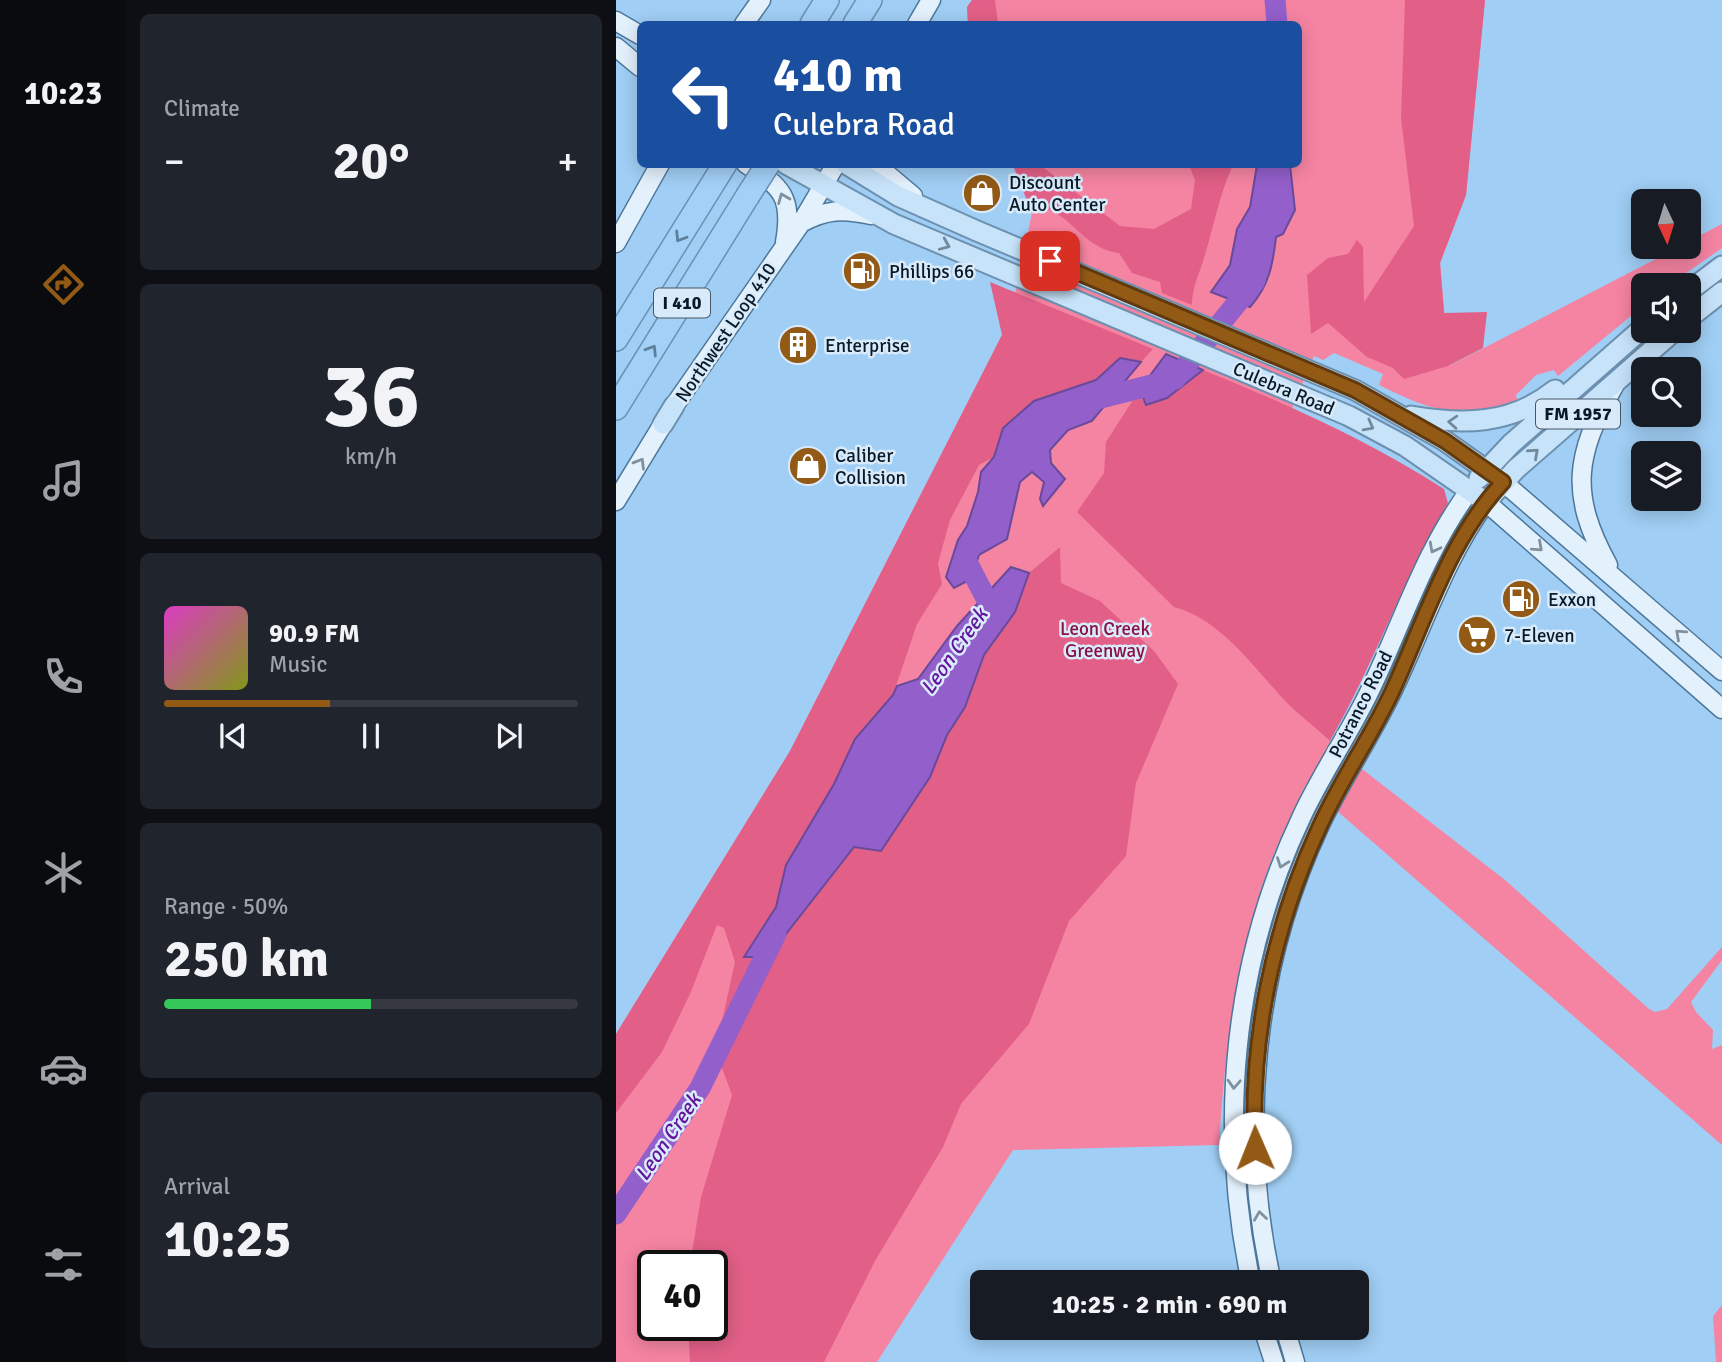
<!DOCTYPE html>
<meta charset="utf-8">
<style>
body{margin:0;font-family:Signika,sans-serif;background:#20242c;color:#f1f3f6;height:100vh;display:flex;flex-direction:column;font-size:26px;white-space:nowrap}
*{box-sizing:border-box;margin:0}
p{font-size:23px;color:#9ea1a6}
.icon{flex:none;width:38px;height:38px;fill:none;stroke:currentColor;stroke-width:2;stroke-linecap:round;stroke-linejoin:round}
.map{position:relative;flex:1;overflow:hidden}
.sheet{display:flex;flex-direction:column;gap:14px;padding:14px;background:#0d0f14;width:490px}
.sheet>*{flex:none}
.banner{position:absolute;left:21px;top:21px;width:665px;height:147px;border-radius:10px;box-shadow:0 4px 18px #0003;background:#1a4fa0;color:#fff;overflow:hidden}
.needle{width:46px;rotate:176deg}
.tools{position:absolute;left:1015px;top:189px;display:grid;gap:14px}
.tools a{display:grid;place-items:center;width:70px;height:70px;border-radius:10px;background:#171b24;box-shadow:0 4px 18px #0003;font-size:35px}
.speed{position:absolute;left:21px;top:1250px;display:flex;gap:14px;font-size:35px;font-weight:700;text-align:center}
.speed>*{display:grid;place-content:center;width:91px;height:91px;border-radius:50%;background:#171b24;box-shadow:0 4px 18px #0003;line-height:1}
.speed .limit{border:4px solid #111;border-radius:10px;background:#fff;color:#111}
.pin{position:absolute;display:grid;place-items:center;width:60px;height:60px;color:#fff;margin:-30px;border-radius:14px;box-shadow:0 4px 10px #0006}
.me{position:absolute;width:77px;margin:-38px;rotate:359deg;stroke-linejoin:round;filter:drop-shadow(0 0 5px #0008)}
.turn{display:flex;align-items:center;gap:24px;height:147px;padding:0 21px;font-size:32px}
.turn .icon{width:91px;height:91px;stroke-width:2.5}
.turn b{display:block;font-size:49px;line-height:60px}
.big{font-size:52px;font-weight:800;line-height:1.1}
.sheet .tile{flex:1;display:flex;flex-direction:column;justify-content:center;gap:10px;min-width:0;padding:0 24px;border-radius:10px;background:#20242c}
.sheet .dial{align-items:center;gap:0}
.dial b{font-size:91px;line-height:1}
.song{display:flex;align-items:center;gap:21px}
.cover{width:84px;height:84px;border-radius:10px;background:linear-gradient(135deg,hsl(310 70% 55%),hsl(70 70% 35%))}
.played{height:7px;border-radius:4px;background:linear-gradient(90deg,#935a16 40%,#363941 40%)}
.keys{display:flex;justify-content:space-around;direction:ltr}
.heat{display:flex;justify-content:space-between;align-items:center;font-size:38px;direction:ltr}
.charge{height:10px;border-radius:5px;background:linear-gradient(90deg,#34c759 50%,#363941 0)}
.trip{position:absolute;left:354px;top:1270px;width:399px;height:70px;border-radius:10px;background:#171b24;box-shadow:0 4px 18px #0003;font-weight:800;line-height:70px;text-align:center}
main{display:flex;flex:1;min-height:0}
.dock{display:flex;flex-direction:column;width:126px;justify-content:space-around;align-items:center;background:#090b0e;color:#9ea1a6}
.dock .icon{width:49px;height:49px}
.dock .current{color:#935a16}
.dock b{font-size:32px;color:#f1f3f6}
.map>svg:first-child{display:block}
.green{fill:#f584a2;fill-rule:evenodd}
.forest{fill:#e26087}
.water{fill:#935fcb;stroke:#694a9a;stroke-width:2}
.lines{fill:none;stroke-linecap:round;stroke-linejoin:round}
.river{stroke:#935fcb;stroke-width:21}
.secondary-casing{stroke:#4d779a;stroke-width:21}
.primary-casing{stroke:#6c90af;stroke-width:23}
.highway-casing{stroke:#6c90af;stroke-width:26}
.secondary{stroke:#e3f1fd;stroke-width:18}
.primary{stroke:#c7e3fa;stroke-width:19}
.highway{stroke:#a2d0f7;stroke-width:23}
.highway-bridge-casing{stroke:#6c90af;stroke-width:26;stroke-linecap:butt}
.highway-bridge{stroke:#a2d0f7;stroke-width:23}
.oneway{stroke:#80909d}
.oneway2{stroke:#5d7e9a}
.oneway3{stroke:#71899c}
.route-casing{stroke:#603a0e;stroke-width:18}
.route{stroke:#935a16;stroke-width:12}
.labels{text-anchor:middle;stroke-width:5;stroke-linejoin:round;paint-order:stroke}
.shield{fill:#d9ebfb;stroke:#475967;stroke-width:2}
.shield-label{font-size:18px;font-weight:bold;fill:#081a28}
.poi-label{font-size:19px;fill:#081a28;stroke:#d9ebfb;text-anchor:start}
.street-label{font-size:19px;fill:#081a28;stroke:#d9ebfb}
.park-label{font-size:19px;fill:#8a1042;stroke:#d9ebfb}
.water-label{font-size:21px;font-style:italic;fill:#62159c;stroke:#d9ebfb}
</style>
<main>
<nav class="dock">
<b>10:23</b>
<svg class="icon current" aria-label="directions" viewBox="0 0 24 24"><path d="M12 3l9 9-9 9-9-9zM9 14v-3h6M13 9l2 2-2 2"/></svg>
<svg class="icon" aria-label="music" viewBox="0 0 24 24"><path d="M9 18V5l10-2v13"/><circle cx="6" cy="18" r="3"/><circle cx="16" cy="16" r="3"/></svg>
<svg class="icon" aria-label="phone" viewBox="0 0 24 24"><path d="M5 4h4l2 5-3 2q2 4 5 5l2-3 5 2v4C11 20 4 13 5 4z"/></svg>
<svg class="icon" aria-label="climate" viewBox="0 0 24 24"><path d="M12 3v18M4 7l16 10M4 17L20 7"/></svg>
<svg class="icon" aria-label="car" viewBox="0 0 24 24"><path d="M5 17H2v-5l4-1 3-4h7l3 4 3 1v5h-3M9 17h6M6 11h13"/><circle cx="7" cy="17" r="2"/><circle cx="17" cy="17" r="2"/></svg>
<svg class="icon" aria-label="filters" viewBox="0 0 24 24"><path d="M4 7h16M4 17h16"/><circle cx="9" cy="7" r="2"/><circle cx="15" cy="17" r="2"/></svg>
</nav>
<section class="sheet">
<div class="tile"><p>Climate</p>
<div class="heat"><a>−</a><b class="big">20°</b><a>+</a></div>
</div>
<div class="tile dial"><b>36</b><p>km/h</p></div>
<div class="tile">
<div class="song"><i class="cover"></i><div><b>90.9 FM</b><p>Music</p></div></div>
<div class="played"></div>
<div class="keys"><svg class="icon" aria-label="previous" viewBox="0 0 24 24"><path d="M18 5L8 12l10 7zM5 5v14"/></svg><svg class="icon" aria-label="pause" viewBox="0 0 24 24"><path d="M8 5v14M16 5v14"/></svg><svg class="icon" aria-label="next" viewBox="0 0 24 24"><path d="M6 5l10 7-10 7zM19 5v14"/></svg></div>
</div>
<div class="tile"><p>Range · 50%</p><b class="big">250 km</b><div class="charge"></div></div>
<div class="tile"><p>Arrival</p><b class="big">10:25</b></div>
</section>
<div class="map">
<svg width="1106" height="1362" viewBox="0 0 1106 1362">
<rect width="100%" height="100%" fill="#a0cef4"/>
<path class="green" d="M 356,0 L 869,0 L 850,195 L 824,263 L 833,366 L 1063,247 L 1073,247 L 1073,241 L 1106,224 L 1106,248 L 1053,285 L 1027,285 L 1027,306 L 942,376 L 938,370 L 920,375 L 900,395 L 902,403 C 842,420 818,412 763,385 L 767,374 L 718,353 L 707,360 L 698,356 L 671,421 L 702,730 L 746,769 L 889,880 L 1033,1009 L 1039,1012 L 1051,1009 L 1106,947 L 1106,960 L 1075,1002 L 1080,1012 L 1097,1030 L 1096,1049 L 1106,1045 L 1106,1145 L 690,784 C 674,818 657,851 646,887 C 619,971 608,1057 603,1145 L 397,1150 L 261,1362 L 0,1362 L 0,1034 L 174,751 L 386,335 L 399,294 L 416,213 L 397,165 L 682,164 L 682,24 L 352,24 L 351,7 ZM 37,1265 L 96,1265 L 96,1325 L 37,1325 Z
M 1106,1305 L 1106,1362 L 1100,1362 L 1097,1316 Z"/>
<path class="forest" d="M 356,0 L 379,0 L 382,24 L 352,24 L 351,7 Z
M 789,0 L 869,0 L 850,195 L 824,263 L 828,313 L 871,312 L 867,348 L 832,366 L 788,379 L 777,368 L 751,357 L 712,323 L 695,334 L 691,275 L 712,258 L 732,254 L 741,240 L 747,247 L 748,302 L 798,226 L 785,118 Z
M 397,165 L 428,168 L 504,226 L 538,229 L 575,209 L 579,180 L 573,165 L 617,165 C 603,195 598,226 588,258 C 583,275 576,287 576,305 L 546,293 L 544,282 L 516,273 L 503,253 C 466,249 454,210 422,207 L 416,213 Z
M 374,282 L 537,349 L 525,362 L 504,358 L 480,380 L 418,401 L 387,428 L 378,457 L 363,465 L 334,520 L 322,563 L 326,584 L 301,624 L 277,695 L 239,739 L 218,784 L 170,865 L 160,907 L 128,956 L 152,957 L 238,847 L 314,777 L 331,735 L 349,707 L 368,655 L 399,612 L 413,573 L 444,547 L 445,583 L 484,601 L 538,651 L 562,684 L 520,783 L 510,856 L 453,921 L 413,1024 L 345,1104 L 327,1147 L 259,1261 L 208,1362 L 74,1362 L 72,1325 L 96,1325 L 96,1265 L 74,1265 L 85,1197 L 116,1095 L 103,1060 L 105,1026 L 119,962 L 108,928 L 101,925 L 74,994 L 46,1052 L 0,1113 L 0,1034 L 174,751 L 386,335 Z
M 587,370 C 671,404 751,440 828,489 L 832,503 C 787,580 758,664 714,741 C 701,729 686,717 673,705 C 639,670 607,620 558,607 L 461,512 L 488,473 L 490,442 L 524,389 L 531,405 L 551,398 Z"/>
<path class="water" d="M 641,165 L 674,165 L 679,210 L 667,234 L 660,237 C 657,264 653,286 634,307 L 595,292 L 614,265 L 621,229 L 634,207 Z
M 550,354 L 587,370 L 551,398 L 530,405 L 524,389 Z
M 504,358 L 525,362 L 476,421 L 452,430 L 434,450 L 435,463 L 449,479 L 427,506 L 424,499 L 428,482 L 416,472 L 404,482 L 391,539 L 363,555 L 355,579 L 338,588 L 330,577 L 342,540 L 351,526 L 362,492 L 365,472 L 378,457 L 387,428 L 418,401 L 480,380 Z
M 395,567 L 413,573 L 399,612 L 368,655 L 349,707 L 331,735 L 314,777 L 265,851 L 238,847 L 152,957 L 128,957 L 160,907 L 170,865 L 218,784 L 239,739 L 277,695 L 281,686 L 302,679 L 341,626 Z"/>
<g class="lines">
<path class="river" d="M 659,0 L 661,24
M 469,402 L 559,379 L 639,281
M 354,548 L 349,558 L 374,606 L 366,617
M 0,1214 L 84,1088 L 160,934"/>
<g class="secondary-casing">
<path id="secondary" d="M 0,21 L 24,35
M 128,24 L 145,0
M 301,24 L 315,0
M 0,47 L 24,67
M 130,164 C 166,187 177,197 169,242
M 259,164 L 297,196
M 185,223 C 210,209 228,209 255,215
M 0,243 L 44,164
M 58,406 L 185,223 L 220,164
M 887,482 L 1106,671
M 0,501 L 47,424
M 992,565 C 953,494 959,455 998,386
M 635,1283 C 602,1127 616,964 685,818 C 706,772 736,730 757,684 C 788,618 810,549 854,490
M 656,1283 C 622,1130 637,969 703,827 C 724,782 752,741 774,696 C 806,631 827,561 870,502 L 1106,709
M 647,1328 L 658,1362
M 669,1328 L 679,1362"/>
</g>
<g class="primary-casing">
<path id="primary" d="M 170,164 L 278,224 L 733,416 L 789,446 L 870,502 L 900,469 L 1058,331
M 230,164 L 282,196 L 361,231 L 739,390 L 829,441 L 887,482
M 1073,291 L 1106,266
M 1073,318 L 1106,292
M 795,416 C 847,425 895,425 939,390
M 47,424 L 58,406
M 863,478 L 895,444 L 1027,328"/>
</g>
<g class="highway-casing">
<path id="highway" d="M 196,24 L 211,0
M 239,24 L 254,0
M 0,339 L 109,164
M 0,408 L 131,197"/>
</g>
<use href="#secondary" class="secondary"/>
<use href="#primary" class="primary"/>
<use href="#highway" class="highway"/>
<g class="highway-bridge-casing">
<path id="highway-bridge" d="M 131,197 L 152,164"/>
</g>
<use href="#highway-bridge" class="highway-bridge"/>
</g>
<defs><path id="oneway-chevron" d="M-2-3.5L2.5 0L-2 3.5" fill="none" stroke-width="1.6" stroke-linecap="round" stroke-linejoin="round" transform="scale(1.75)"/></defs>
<g class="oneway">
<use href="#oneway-chevron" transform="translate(167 198) rotate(-112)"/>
<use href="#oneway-chevron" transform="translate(24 463) rotate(-59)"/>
<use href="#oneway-chevron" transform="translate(922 547) rotate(42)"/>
<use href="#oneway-chevron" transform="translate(818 548) rotate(118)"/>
<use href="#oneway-chevron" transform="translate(1064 634) rotate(-138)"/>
<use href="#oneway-chevron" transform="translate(666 863) rotate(110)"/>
<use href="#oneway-chevron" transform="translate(618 1084) rotate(93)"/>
<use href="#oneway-chevron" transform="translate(644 1216) rotate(-98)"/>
</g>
<g class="oneway2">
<use href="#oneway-chevron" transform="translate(64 237) rotate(122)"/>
<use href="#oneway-chevron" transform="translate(36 350) rotate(-58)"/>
</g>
<g class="oneway3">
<use href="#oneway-chevron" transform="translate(329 245) rotate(23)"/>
<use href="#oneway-chevron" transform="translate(837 422) rotate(-176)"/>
<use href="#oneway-chevron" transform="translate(753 426) rotate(28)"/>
<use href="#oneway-chevron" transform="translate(918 453) rotate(-42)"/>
</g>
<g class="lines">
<g class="route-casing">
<path id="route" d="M 434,261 L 739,390 L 829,441 L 887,482 C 832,541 809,621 776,692 C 754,739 724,781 703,828 C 657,928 634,1039 639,1148"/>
</g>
<use href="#route" class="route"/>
</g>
<defs>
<g id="shop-disc" transform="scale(2.0125)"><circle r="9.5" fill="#935a16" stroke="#d9ebfb"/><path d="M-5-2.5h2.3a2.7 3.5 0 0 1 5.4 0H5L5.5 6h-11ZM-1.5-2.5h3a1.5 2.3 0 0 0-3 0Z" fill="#fff"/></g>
<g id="fuel-disc" transform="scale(2.0125)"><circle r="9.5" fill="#935a16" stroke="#d9ebfb"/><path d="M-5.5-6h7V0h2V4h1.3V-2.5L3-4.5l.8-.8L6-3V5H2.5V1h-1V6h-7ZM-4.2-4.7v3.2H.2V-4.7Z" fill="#fff"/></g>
<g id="building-disc" transform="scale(2.0125)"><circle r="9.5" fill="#935a16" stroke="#d9ebfb"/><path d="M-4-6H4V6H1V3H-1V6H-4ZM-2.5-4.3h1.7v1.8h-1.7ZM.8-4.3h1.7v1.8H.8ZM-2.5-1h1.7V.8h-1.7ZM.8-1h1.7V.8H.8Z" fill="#fff"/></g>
<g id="supermarket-disc" transform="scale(2.0125)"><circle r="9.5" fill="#935a16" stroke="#d9ebfb"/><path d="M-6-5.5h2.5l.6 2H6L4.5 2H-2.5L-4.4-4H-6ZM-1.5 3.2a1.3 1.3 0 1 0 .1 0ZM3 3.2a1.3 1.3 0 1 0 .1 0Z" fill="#fff"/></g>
</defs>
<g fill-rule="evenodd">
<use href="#shop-disc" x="366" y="193"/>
<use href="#fuel-disc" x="246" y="271"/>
<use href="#building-disc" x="182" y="345"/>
<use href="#shop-disc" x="192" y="466"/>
<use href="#fuel-disc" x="905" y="599"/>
<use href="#supermarket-disc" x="861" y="635"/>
</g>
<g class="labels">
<g class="shield">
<rect x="38" y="288.5" width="56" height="29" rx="5"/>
<rect x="920" y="399.5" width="84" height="29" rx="5"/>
</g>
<g class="shield-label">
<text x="66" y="309">I 410</text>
<text x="962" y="420">FM 1957</text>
</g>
<g class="poi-label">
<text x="393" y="189">Discount<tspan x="393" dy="22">Auto Center</tspan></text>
<text x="273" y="278">Phillips 66</text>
<text x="209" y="352">Enterprise</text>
<text x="219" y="462">Caliber<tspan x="219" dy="22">Collision</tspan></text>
<text x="932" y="606">Exxon</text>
<text x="888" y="642">7-Eleven</text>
</g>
<g class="street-label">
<text transform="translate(109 332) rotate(-56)" y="7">Northwest Loop 410</text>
<text transform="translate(668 388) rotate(23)" y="7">Culebra Road</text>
<text transform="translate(744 704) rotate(-63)" y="7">Potranco Road</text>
</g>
<g class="park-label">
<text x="489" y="635">Leon Creek<tspan x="489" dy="22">Greenway</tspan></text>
</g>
<g class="water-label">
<text transform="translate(338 651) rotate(-55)" y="7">Leon Creek</text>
<text transform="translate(52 1137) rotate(-56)" y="7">Leon Creek</text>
</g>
</g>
</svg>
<div class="tools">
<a><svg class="needle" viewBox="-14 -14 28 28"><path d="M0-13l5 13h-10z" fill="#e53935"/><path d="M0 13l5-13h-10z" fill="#9ea1a6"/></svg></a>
<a><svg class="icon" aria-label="sound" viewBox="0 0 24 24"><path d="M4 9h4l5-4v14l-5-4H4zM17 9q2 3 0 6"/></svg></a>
<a><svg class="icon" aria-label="search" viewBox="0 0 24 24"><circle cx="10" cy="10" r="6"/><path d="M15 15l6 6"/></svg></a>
<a><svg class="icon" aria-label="layers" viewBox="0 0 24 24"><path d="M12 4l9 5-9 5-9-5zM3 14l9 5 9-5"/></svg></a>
</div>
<div class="speed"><div class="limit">40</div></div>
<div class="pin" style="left:434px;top:261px;background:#d93025"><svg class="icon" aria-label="arrive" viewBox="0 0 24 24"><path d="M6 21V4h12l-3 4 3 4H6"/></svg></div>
<svg class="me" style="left:639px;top:1148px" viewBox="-20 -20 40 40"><circle r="19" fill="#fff"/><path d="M0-13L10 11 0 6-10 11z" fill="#935a16"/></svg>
<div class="trip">10:25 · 2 min · 690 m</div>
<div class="banner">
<div class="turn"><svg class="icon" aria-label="left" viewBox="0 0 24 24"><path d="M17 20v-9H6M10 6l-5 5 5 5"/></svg><div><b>410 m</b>Culebra Road</div></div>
</div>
</div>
</main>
